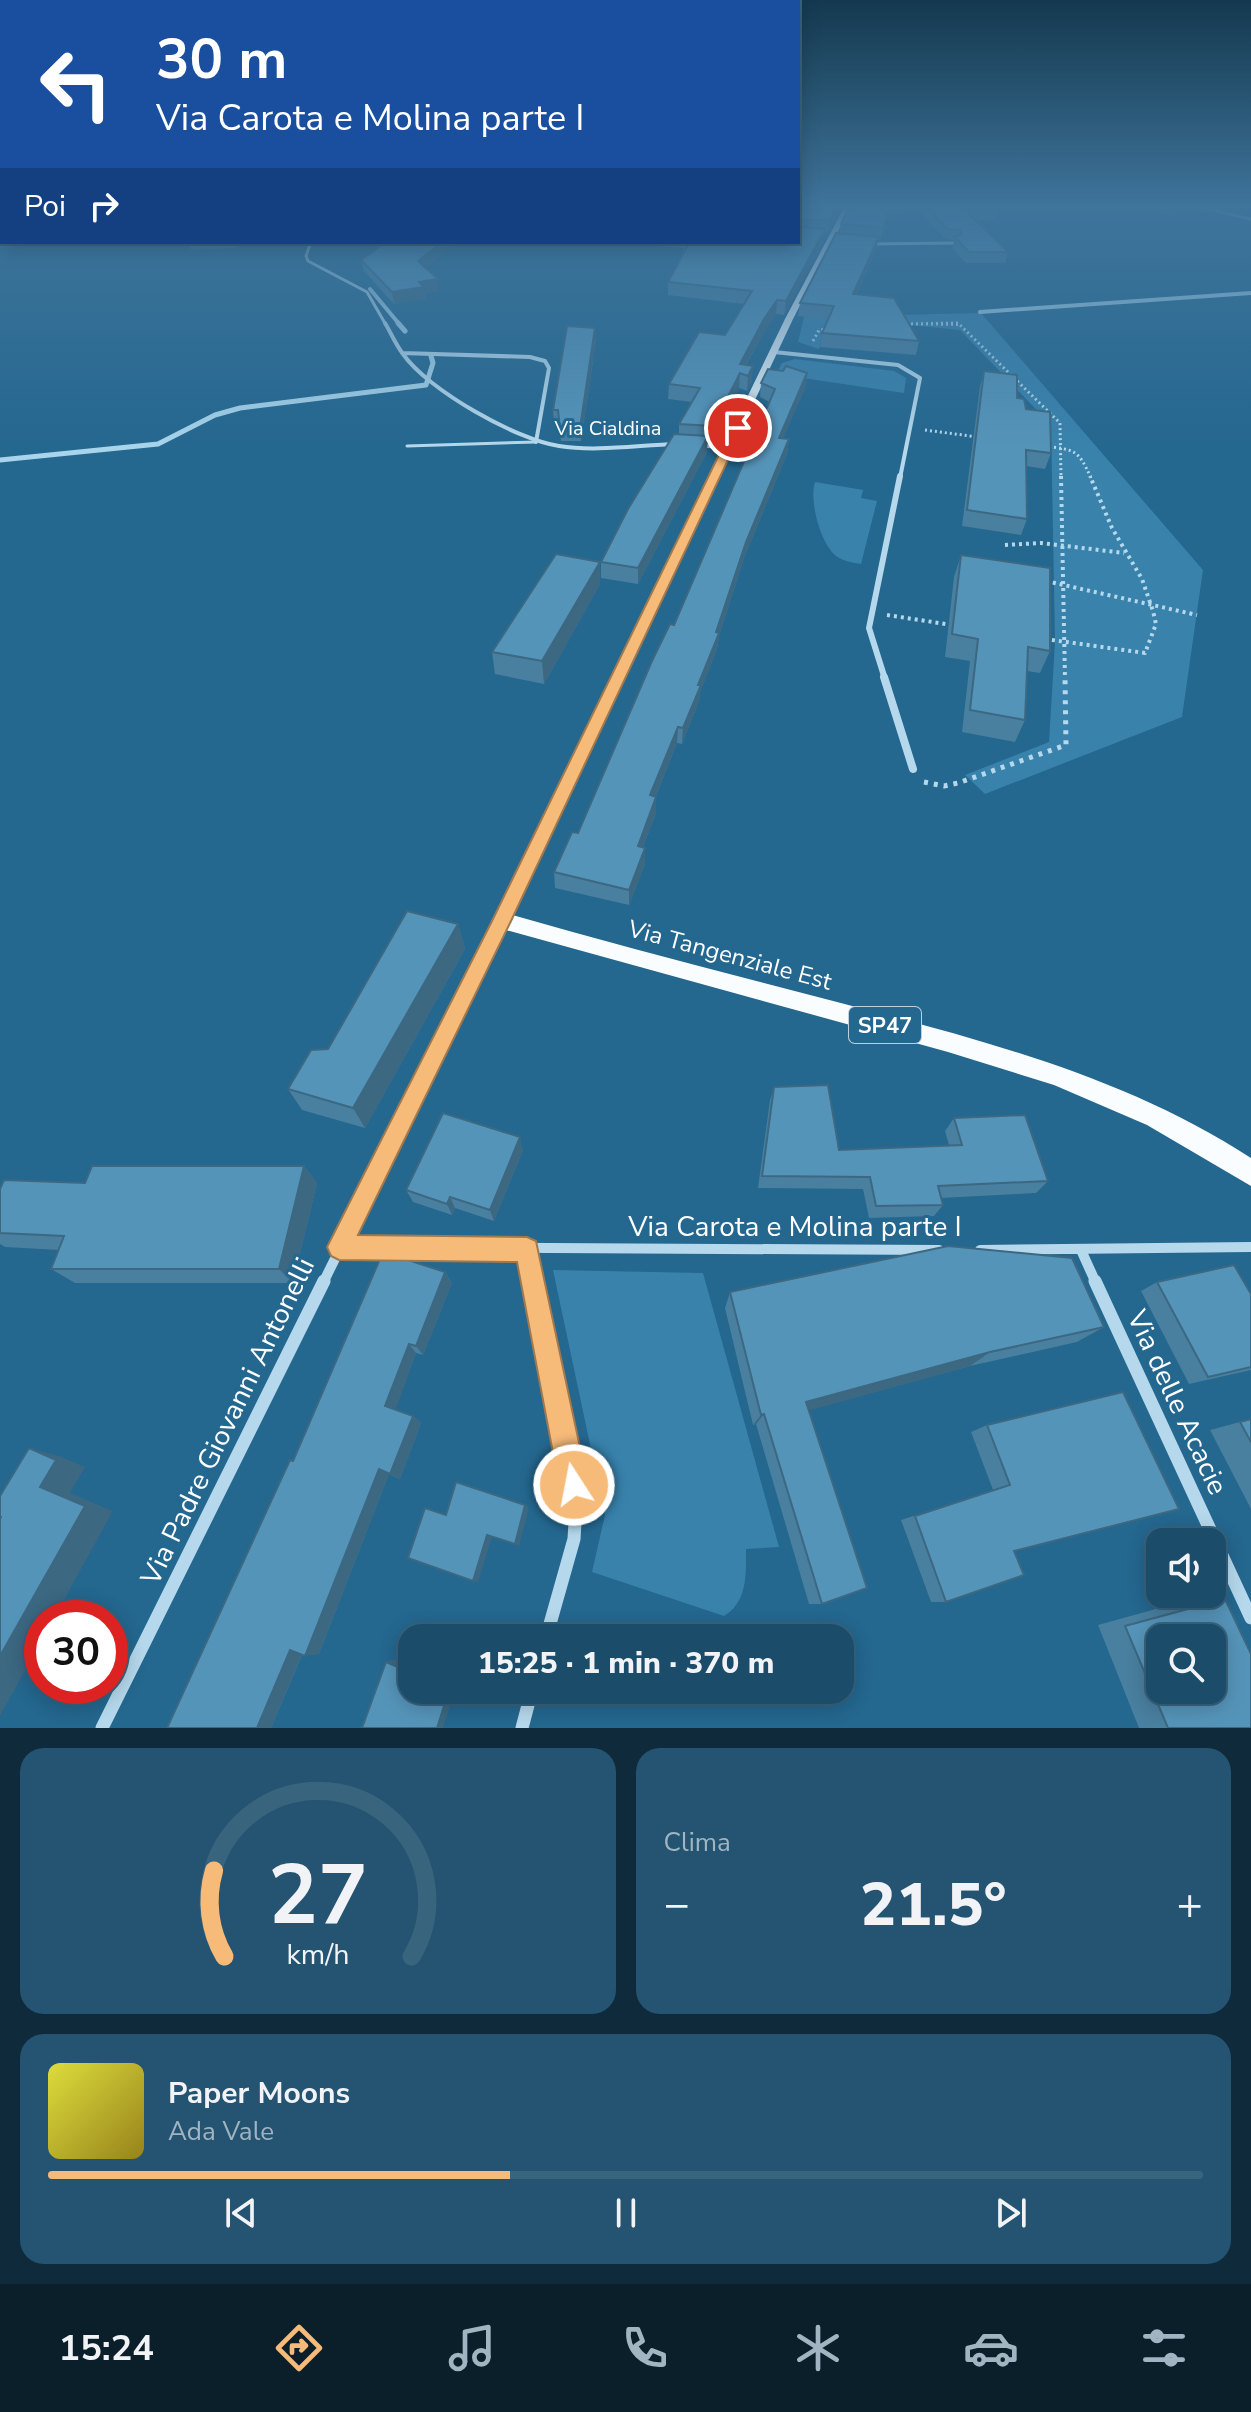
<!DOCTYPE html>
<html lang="it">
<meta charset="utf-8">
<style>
body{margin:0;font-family:"Nunito Sans",sans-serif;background:#245471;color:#f1f3f6;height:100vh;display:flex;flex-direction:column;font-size:30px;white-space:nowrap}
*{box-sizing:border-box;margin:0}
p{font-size:26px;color:#a0b4c1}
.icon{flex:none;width:44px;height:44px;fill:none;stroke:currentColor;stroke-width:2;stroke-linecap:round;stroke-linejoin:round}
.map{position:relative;height:1728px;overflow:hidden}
.sheet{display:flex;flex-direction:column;gap:20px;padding:20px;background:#0f2a3b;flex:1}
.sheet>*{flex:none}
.guide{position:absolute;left:0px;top:0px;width:800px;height:244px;box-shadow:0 4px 20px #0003,0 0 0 2px #39647e;background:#1a4fa0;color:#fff;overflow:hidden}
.fabs{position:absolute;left:1146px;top:1528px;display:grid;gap:16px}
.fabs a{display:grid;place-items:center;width:80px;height:80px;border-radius:16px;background:#1b4d6b;box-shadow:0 4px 20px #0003,0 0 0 2px #39647e;font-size:40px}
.speed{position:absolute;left:24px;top:1600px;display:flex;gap:16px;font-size:40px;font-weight:700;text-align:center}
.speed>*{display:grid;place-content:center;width:104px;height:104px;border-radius:50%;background:#1b4d6b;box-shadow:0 4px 20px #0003,0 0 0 2px #39647e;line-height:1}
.speed .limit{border:12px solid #d22;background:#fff;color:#111}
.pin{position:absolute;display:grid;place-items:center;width:68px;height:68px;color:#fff;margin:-34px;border:4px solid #fff;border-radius:50%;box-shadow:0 2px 8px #0007}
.me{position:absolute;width:88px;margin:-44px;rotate:349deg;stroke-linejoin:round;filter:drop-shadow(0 0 6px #0008)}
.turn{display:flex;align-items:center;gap:28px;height:168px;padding:0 24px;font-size:36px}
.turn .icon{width:104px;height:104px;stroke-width:2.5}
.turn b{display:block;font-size:56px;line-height:68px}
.then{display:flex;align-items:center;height:76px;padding:0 24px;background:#0003;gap:16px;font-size:30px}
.big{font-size:60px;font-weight:800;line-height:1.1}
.sheet .tile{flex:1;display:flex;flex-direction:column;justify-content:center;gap:12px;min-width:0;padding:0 28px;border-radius:24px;background:#245471}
.sheet .dial{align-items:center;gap:0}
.dial svg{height:208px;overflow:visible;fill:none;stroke:#39647e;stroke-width:7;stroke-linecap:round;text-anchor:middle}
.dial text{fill:#f1f3f6;stroke:none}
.song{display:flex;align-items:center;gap:24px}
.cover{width:96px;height:96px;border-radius:12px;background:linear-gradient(135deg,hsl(60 70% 55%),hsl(50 70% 35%))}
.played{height:8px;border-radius:4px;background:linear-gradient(90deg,#f6ba79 40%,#39647e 40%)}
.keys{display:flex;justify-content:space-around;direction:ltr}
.heat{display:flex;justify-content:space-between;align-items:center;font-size:44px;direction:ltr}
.sheet .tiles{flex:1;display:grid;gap:20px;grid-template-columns:1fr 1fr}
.tile:last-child{grid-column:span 2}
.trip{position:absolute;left:398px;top:1624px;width:456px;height:80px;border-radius:24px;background:#1b4d6b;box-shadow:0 4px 20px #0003,0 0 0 2px #39647e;font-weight:800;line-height:80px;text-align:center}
.menu{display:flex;height:128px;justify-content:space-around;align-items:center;background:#0b1f2b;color:#a0b4c1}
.menu .icon{width:56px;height:56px}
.menu .selected{color:#f6ba79}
.menu b{font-size:36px;color:#f1f3f6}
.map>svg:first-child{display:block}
.green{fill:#3882ac}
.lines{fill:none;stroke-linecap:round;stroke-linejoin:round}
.stream-far1{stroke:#a9d5ec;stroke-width:4}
.stream{stroke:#a9d5ec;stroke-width:5}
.path-far3{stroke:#b5d8ec;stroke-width:2;stroke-dasharray:2 3;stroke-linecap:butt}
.path-far2{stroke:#b5d8ec;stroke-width:3;stroke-dasharray:2 3;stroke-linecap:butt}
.path-far1{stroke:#b5d8ec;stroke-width:4;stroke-dasharray:3 4;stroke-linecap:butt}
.path{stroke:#b5d8ec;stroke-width:5;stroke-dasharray:4 6;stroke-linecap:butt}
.service{stroke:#b5d8ec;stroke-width:3}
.minor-far5{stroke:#b5d8ec;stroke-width:3}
.minor-far4{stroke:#b5d8ec;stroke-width:4}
.minor-far3{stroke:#b5d8ec;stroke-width:6}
.minor-far2{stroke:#b5d8ec;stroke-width:8}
.minor-far1{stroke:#b5d8ec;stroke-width:10}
.minor{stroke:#b5d8ec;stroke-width:13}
.secondary{fill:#e0f0f9;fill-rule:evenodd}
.primary{fill:#fafdff;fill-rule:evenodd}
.wall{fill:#497f9f}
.shaded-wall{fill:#3c6882}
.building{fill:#5594b9;stroke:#3c6882;stroke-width:2;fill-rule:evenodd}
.route{fill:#f6ba79;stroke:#a0794f;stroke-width:2}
.labels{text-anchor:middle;stroke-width:6;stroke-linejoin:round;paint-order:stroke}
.far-street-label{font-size:20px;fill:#fff;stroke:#24678f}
.shield{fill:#24678f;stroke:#bdd1dd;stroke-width:2}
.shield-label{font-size:22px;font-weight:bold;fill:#fff}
.street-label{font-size:24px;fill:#fff;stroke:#24678f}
.near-street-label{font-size:28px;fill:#fff;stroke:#24678f}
</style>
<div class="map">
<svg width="1251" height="1728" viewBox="0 0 1251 1728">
<rect width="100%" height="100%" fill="#24678f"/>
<path class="green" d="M 981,313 L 1203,570 L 1182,717 L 985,794 L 965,775 L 1049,742 L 1055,642 L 1051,425 L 960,330 L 909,325 L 823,330 L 819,349 L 798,342 L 804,317 Z
M 795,359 L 894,371 L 906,378 L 904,393 L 776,374 L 782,363 Z
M 815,482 L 863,490 L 861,498 L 877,501 L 861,564 C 853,563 843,561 836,556 C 820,543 809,500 815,482 Z
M 553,1270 L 703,1273 L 779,1547 L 746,1549 C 746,1573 748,1602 724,1616 L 592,1572 L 605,1515 Z"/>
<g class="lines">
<path class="stream-far1" d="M 370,289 L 400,325
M 980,312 L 1251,293"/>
<path class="stream" d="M 398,323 L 405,331
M 0,460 L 158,444 L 215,415 L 240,408 L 426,385 L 433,363 L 431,356"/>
<path class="path-far3" d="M 906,324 L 960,325"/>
<path class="path-far2" d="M 906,324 L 958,323 L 1060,423 L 1061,478
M 813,341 L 819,330 L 828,329
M 925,430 L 978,437
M 1044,446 C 1075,450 1078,449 1091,478"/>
<path class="path-far1" d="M 1061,476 L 1065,679
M 1005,545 L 1041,543 L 1124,553
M 1046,581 L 1197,615
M 887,615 L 952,625
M 1045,639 L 1145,653 L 1156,624 L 1153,611 L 1142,579 L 1112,528 L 1090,476"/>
<path class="path" d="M 924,782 L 944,786 L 958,783 L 1066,745 L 1065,677"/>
<path class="service" d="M 407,446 L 536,442"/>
<path class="minor-far5" d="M 1195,206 L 1251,219
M 311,242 L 306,256 L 308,261 L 367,292 L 386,325
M 868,244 L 955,243"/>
<path class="minor-far4" d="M 385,323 C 391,333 396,345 403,354 C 428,390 517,440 559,446 C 596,452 639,445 676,444
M 774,352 L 898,365 L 920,378 L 900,478
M 402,353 L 530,357 L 545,361 L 549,368 L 536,442
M 698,445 L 729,448"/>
<path class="minor-far3" d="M 885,679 L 869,628 L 900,476"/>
<path class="minor-far2" d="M 884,677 L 913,769
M 492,941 L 502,921"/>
<path class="minor-far1" d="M 339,1247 L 939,1250
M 527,1249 L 533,1283
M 980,1250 L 1251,1247
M 1081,1250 L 1096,1283
M 323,1283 L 493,939"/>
<path class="minor" d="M 533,1281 L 576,1506 L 574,1539 L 546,1638
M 1095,1281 L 1251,1618
M 102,1728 L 324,1281
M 522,1728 L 532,1690"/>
<path class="secondary" d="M 845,206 L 851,206 L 793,319 L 510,921 L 508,926 L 496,926 L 494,921 L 785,319 Z"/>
<path class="primary" d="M 502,912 C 613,944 725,973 837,1002 C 981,1040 1125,1076 1251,1158 L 1251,1186 L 1147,1125 L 1054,1085 L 948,1052 L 495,927 L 491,921 L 495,915 Z"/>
</g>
<path class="wall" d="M 798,206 L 842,206 L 828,232 L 824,232 L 823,241 L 784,315 L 776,314 L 763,334 L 746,365 L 752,381 L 747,391 L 739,388 L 712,442 L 707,442 L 707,452 L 638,584 L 601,578 L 601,562 L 679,435 L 679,424 L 692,402 L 668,399 L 669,384 L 725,335 L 744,304 L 668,295 L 668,282 L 683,255 L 683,248 L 616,242 L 798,242 Z
M 850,206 L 906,206 L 902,215 L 889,214 L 880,241 L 878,240 L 876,249 L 857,294 L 919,341 L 916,355 L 820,347 L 822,333 L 828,319 L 798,316 L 800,303 L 839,233 L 841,224 Z
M 915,206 L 1023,206 L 996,208 L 998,209 L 996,219 L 976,220 L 1008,252 L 1005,263 L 966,263 L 952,248 L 954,240 L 945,239 Z
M 1133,206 L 1202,206 L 1200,212 L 1166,216 Z
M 189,242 L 238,242 L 235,248 L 191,250 Z
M 560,242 L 610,242 L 606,246 Z
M 452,245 L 425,268 L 439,291 L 425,293 L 426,299 L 394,304 L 364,271 L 361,260 Z
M 596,341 L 581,441 L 561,441 L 559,424 L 554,424 L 553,410 Z
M 984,371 L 1017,398 L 1026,409 L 1051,453 L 1045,469 L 1026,466 L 1027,519 L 1021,535 L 962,526 L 980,386 Z
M 807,373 L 805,388 L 783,438 L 789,439 L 787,454 L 744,558 L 719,636 L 717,649 L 700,692 L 699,701 L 682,744 L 677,743 L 656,796 L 656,813 L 643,847 L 645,864 L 629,905 L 555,888 L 554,872 L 578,833 L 674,625 L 770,402 L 760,397 L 761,383 Z
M 961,555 L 1050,651 L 1040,673 L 1027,671 L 1025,720 L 1015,742 L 962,732 L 970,661 L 945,657 L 954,577 Z
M 600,562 L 600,584 L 544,684 L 495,674 L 492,652 Z
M 458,924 L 465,949 L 365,1128 L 302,1110 L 288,1089 Z
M 774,1087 L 839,1150 L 949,1145 L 945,1131 L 954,1118 L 1048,1181 L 1036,1193 L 941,1198 L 943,1205 L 934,1216 L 869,1218 L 863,1189 L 758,1188 L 770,1100 Z
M 523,1150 L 494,1221 L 455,1208 L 452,1215 L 413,1202 L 406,1190 Z
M 304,1166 L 317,1183 L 293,1283 L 75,1283 L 51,1269 L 59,1250 L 5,1247 L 0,1244 L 0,1189 Z
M 445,1272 L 452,1283 L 423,1355 L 416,1353 L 395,1410 L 413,1416 L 421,1423 L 400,1479 L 389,1474 L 319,1654 L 302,1655 L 271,1728 L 167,1728 L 293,1461 Z
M 1157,1282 L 1251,1294 L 1251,1370 L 1189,1384 L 1141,1291 Z
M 730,1292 L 1104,1327 L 1077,1342 L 970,1366 L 809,1410 L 822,1604 L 809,1604 L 756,1424 L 753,1425 L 725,1308 Z
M 1123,1392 L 1014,1551 L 946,1602 L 931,1602 L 901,1520 L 993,1490 L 971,1432 L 987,1425 Z
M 1251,1419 L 1251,1509 L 1210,1430 Z
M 1192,1599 L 1225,1599 L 1251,1728 L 1139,1728 L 1098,1625 Z"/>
<path class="shaded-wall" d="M 837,206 L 842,206 L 828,232 L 829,220 Z
M 891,206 L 889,214 L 880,241 L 883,228 Z
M 981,206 L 1023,206 L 980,209 Z
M 1176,206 L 1202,206 L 1200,212 L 1166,216 L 1170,207 Z
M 1226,206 L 1244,206 L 1225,208 Z
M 825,229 L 823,241 L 784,315 L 786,301 Z
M 879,237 L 876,249 L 851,307 L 853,294 Z
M 440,242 L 452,242 L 452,245 L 420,272 L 418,261 Z
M 438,279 L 439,291 L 425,293 L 426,299 L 394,304 L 392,292 L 419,282 Z
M 777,300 L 776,314 L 763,334 L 741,373 L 740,373 L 739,388 L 712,442 L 713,426 L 740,364 L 764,319 Z
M 595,328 L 596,341 L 581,441 L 580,428 Z
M 753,366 L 752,381 L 747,391 L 748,376 Z
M 807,373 L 805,388 L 777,453 L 779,438 Z
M 708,436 L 707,452 L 638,584 L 638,568 Z
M 789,439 L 787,454 L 744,558 L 719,636 L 717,649 L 700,692 L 699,701 L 682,744 L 683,728 L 746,542 Z
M 600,562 L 600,584 L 544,684 L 542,661 Z
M 678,727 L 677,743 L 650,811 L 650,795 Z
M 656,797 L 656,813 L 637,862 L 638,846 Z
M 645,848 L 645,864 L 629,905 L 629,890 Z
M 458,924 L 465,949 L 365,1128 L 353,1108 Z
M 520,1137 L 523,1150 L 494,1221 L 490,1210 Z
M 304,1166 L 317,1183 L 293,1283 L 279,1269 Z
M 450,1197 L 455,1208 L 452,1215 L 447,1204 Z
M 445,1272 L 452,1283 L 423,1355 L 416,1346 Z
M 409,1344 L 416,1353 L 394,1414 L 385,1406 Z
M 990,1352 L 970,1366 L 796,1414 L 806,1402 Z
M 764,1414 L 756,1424 L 753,1425 L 761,1415 Z
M 413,1416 L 421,1423 L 400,1479 L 390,1474 Z
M 29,1448 L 59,1456 L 85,1467 L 70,1493 L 113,1511 L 54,1618 L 42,1618 L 42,1640 L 0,1716 L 0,1656 L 40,1487 Z
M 379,1469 L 389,1474 L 319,1654 L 305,1656 Z
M 525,1505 L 529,1508 L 519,1546 L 515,1544 Z
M 487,1535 L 492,1537 L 478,1582 L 473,1581 Z
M 305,1647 L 271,1728 L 257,1728 L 290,1650 Z
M 395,1659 L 412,1667 L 412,1673 L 386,1662 Z
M 449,1690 L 455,1690 L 443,1728 L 437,1728 Z"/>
<path class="building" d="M 798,206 L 837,206 L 829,220 L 798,220 Z
M 850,206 L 890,206 L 883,228 L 841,224 Z
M 926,206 L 993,206 L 998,209 L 966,211 L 1008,252 L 969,252 L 955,237 L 961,235 L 961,230 L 947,229 Z
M 798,225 L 799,227 L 825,229 L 786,301 L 777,300 L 764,319 L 740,364 L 753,366 L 748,376 L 740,373 L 713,426 L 679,424 L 700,388 L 669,384 L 699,332 L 725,335 L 752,291 L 668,282 L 689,243 L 683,242 L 798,242 Z
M 836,233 L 879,237 L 853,294 L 894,298 L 919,341 L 822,333 L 834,306 L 800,303 Z
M 386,242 L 442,242 L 418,261 L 438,279 L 419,282 L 424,287 L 392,292 L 361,260 Z
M 567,326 L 595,328 L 580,428 L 560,428 L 558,410 L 553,410 Z
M 786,366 L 807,373 L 779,438 L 789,439 L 746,542 L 716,632 L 719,633 L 698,685 L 701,685 L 683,728 L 678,727 L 650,795 L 656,797 L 638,846 L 645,848 L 629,890 L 554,872 L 572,832 L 578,833 L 652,661 L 670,624 L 674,625 L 775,389 L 761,383 L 768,369 L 783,371 Z
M 984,371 L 1017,375 L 1017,398 L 1024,399 L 1026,409 L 1050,412 L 1051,453 L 1026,450 L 1027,519 L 967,510 Z
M 674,434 L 708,436 L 638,568 L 601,562 L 628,509 Z
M 556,554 L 600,562 L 542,661 L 492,652 Z
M 961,555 L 1050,568 L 1050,651 L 1028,647 L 1025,720 L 970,710 L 978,639 L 952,634 Z
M 407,911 L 458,924 L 353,1108 L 288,1089 L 311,1050 L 328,1049 Z
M 828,1085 L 839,1150 L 962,1145 L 954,1118 L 1025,1115 L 1048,1181 L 938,1186 L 943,1205 L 876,1206 L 870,1177 L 762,1176 L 774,1087 Z
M 443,1113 L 520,1137 L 490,1210 L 450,1197 L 447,1204 L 406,1190 Z
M 92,1166 L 304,1166 L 279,1269 L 51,1269 L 64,1236 L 0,1233 L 0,1189 L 4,1180 L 85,1183 Z
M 948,1246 L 1072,1258 L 1104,1327 L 990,1352 L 806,1402 L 867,1588 L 822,1604 L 764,1414 L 761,1415 L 730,1292 Z
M 383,1252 L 445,1272 L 416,1346 L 409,1344 L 385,1406 L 413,1416 L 390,1474 L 379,1469 L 305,1656 L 290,1650 L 257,1728 L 167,1728 L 290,1460 L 293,1461 Z
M 1234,1265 L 1251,1294 L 1251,1367 L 1208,1377 L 1157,1282 Z
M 1123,1392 L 1179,1509 L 1014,1551 L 1024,1575 L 946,1602 L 915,1516 L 1010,1485 L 987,1425 Z
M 1251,1419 L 1251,1442 L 1240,1422 Z
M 29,1448 L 56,1460 L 40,1487 L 85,1506 L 0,1656 L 0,1519 L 1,1517 L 0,1516 L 0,1496 Z
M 456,1482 L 525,1505 L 515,1544 L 487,1535 L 473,1581 L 408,1558 L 425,1508 L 446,1515 Z
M 1225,1599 L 1251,1654 L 1251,1728 L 1168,1728 L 1125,1626 ZM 1160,1638 L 1212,1638 L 1212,1690 L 1160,1690 Z
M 386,1662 L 412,1673 L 412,1690 L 449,1690 L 437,1728 L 362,1728 Z"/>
<linearGradient id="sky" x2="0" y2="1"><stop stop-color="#14394f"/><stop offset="0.46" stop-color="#3f749b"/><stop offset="1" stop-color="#3f749b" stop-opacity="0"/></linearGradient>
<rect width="1251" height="448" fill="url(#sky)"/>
<path class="route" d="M 738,425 L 743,428 L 511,921 L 358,1235 L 527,1237 L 536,1241 L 588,1485 L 584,1495 L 574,1500 L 564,1495 L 559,1485 L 517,1262 L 339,1260 L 331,1256 L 327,1247 L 492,921 L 732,428 Z"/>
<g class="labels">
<g class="far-street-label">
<text x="608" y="435">Via Cialdina</text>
</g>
<rect class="shield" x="849" y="1007" width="72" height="36" rx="6"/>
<g class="shield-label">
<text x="885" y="1033">SP47</text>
</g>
<g class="street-label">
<text transform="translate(730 955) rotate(15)" y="8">Via Tangenziale Est</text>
</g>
<g class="near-street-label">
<text x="795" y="1236">Via Carota e Molina parte I</text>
<text transform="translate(1178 1402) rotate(65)" y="10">Via delle Acacie</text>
<text transform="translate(227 1421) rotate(-64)" y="10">Via Padre Giovanni Antonelli</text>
</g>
</g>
</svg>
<div class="fabs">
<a><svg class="icon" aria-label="sound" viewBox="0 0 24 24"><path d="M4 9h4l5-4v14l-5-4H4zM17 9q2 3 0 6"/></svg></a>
<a><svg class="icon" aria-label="search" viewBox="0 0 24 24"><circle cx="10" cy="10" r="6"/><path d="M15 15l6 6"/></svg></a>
</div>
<div class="speed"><div class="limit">30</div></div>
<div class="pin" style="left:738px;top:428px;background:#d93025"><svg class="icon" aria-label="arrive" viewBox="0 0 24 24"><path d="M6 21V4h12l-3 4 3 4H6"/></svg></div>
<svg class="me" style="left:574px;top:1485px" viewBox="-20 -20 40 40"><circle r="17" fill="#f6ba79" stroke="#fff" stroke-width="3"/><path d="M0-11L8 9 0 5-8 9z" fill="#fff"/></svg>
<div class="trip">15:25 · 1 min · 370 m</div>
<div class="guide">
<div class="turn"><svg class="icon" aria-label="left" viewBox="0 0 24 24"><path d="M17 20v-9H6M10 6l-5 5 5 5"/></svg><div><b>30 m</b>Via Carota e Molina parte I</div></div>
<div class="then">Poi<svg class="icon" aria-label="right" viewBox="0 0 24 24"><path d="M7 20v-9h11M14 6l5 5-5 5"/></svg></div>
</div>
</div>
<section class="sheet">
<div class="tiles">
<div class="tile dial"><svg viewBox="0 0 100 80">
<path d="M14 69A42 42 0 1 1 86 69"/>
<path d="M14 69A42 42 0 0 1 10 36" stroke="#f6ba79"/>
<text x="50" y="56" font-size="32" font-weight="700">27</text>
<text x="50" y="72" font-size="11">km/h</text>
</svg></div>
<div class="tile"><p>Clima</p>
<div class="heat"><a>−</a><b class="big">21.5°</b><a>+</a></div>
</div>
<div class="tile">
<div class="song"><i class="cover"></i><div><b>Paper Moons</b><p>Ada Vale</p></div></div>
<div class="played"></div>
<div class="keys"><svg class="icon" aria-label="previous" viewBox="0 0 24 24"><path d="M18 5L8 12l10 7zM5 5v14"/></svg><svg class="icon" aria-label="pause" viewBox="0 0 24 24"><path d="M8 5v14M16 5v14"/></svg><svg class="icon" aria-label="next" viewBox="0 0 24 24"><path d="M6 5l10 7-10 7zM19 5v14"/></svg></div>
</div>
</div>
</section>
<nav class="menu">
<b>15:24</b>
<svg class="icon selected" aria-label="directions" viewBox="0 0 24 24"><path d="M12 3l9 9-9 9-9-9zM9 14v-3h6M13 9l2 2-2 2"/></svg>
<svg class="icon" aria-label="music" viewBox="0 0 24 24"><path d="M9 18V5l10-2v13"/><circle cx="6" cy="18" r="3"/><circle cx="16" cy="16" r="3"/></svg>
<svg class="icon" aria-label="phone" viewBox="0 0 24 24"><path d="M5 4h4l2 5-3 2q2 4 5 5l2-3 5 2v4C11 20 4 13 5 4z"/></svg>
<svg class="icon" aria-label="climate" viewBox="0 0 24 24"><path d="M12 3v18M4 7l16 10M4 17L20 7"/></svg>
<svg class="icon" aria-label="car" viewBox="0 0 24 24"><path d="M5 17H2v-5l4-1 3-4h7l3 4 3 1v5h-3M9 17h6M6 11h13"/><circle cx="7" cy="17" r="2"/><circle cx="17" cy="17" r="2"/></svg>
<svg class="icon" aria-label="filters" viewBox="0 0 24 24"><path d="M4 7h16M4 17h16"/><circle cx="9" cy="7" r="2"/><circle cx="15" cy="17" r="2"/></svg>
</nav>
